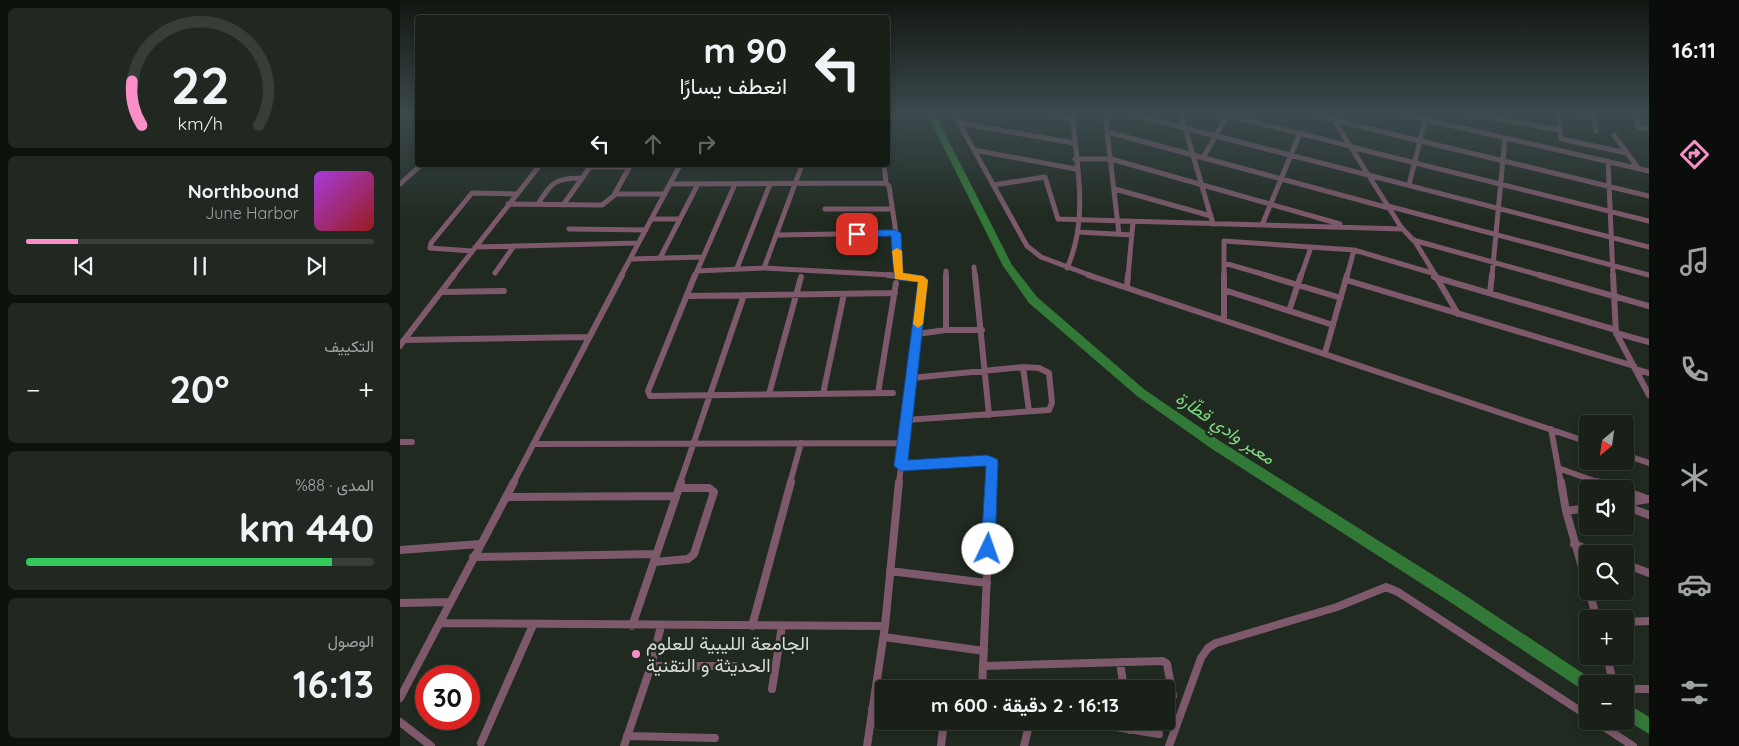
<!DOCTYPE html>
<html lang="ar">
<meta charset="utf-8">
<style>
body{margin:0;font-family:Quicksand,Vazirmatn,sans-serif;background:#212821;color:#f1f3f6;direction:rtl;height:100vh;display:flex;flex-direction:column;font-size:19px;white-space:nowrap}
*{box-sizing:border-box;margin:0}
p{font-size:16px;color:#9fa3a2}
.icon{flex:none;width:28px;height:28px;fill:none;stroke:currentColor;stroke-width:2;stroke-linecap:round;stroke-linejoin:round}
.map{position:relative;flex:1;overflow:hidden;direction:ltr}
.drawer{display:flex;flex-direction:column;gap:8px;padding:8px;background:#0d120d;width:400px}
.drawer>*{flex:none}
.banner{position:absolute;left:15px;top:15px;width:475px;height:152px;border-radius:5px;box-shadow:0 2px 8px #0003,0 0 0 1px #363e37;direction:rtl;background:#182018;color:#f1f3f6;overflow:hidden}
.needle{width:32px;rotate:209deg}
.controls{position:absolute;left:1179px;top:415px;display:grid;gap:10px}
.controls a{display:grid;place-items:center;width:55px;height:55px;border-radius:5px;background:#182018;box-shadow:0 2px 8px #0003,0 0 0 1px #363e37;font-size:25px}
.speed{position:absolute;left:15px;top:665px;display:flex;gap:10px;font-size:25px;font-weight:700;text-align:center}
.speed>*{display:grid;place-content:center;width:65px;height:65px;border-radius:50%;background:#182018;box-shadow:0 2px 8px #0003,0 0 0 1px #363e37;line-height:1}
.speed .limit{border:8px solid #d22;background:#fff;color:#111}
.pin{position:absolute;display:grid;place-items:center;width:42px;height:42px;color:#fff;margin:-21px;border-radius:10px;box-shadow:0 2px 8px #0006}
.me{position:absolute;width:55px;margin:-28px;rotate:3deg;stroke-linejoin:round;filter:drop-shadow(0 0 4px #0008)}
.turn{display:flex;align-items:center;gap:18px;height:105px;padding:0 20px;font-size:22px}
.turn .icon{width:65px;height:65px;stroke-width:2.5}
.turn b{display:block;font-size:35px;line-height:42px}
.lanes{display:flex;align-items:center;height:48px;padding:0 20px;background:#0003;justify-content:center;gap:25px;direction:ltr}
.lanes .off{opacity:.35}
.big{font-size:38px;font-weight:700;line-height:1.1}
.drawer .card{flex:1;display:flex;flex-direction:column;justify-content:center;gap:8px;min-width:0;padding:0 18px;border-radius:8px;background:#212821}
.drawer .dial{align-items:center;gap:0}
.dial svg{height:130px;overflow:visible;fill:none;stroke:#363e37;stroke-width:7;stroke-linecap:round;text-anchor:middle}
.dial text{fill:#f1f3f6;stroke:none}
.song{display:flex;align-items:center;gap:15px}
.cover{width:60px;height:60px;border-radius:8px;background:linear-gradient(135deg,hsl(280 70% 55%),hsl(0 70% 35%))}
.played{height:5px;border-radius:2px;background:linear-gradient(90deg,#fa8fc8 15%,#363e37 15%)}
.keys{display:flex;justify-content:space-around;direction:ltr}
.heat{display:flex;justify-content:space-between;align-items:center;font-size:28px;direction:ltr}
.charge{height:8px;border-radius:4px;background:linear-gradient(90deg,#34c759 88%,#363e37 0)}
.trip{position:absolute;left:475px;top:680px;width:300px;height:50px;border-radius:5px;background:#182018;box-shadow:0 2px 8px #0003,0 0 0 1px #363e37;font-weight:700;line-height:50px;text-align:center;direction:rtl}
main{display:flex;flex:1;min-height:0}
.menu{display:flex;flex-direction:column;width:90px;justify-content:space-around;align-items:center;background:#0a0d0a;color:#9fa3a2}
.menu .icon{width:35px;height:35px}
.menu .selected{color:#fa8fc8}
.menu b{font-size:22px;color:#f1f3f6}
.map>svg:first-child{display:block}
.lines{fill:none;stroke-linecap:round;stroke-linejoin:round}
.river{fill:#327837;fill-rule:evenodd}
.minor-far2{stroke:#7d596b;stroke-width:5}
.minor-far1{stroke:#7d596b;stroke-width:6}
.minor{stroke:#7d596b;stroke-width:8}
.route{fill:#1a73e8;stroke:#114b97}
.slow{fill:#f59e0b}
.poi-dot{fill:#fa8fc8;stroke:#202a20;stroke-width:2}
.labels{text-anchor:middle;stroke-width:5;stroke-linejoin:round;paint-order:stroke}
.water-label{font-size:18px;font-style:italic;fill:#7dd880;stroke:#202a20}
.near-poi-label{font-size:19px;fill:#d6dcd5;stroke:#202a20;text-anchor:start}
</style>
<main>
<nav class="menu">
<b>16:11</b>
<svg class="icon selected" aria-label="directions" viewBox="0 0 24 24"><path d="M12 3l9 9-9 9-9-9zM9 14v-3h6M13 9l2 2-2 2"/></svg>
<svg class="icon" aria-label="music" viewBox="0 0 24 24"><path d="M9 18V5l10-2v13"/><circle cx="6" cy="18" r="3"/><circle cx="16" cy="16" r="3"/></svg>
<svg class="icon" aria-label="phone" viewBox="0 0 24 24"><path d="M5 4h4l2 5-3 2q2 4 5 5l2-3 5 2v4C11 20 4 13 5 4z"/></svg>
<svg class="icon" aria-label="climate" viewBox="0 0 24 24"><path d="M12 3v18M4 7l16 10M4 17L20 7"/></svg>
<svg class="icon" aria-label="car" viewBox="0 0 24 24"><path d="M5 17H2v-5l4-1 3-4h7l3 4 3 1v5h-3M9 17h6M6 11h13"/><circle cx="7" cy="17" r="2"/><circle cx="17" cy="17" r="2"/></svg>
<svg class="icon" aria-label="filters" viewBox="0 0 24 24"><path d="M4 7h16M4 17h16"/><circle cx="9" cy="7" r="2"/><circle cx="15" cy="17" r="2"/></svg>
</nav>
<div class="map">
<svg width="1249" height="746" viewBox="0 0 1249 746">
<rect width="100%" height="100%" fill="#202a20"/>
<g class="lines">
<path class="river" d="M 527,114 L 535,114 L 612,265 L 637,297 L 745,390 L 820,441 L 1057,590 L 1193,680 L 1195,684 L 1188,684 L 1188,693 L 1183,690 L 1047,600 L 812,449 L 737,396 L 629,303 L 603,266 Z
M 1225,702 L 1249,717 L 1249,734 L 1225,719 Z"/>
<path class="minor-far2" d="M 554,114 L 627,246 L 641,257 L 692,276
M 649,114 L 672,118
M 705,114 L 719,234
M 730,114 L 1249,247
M 781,114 L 813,224
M 822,114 L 950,146
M 908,114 L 1249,196
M 930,114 L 1001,227 L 1013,240 L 1143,276
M 1001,114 L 1249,171
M 1070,114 L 1160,130
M 1158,114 L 1161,139 L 1227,153
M 1177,114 L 1193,117
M 1193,114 L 1196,131
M 1236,114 L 1238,127 L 1249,129
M 559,123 L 674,143
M 708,132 L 989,208
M 1214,135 L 1238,168
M 951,147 L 1249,221
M 574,150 L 676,169
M 803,158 L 828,114
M 675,159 L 711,159 L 940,224
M 1208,161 L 1213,276
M 484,165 L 486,183
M 190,167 L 228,167
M 0,184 L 21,165
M 270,184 L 486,183 L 489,186 L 496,233 L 499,276
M 335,184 L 297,271 L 364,268 L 510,276
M 593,185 L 645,177 L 658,219 L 1003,229
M 1009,185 L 1025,120
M 715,189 L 811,216
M 214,195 L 230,166
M 108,204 L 202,205 L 216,194 L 265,194
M 138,204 C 152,182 155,178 182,178
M 163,205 L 190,167
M 988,206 L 1249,275
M 425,209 L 492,209
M 252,219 L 280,219
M 862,225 L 900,133
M 169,229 L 246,230
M 678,232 L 732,235
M 378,235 L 496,233
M 1014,240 L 1036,276
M 75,247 L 238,243
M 72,251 L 30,248 L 31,243 L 72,193 L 116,194
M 260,258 L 298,184
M 231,259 L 302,257
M 824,263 L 869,276
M 574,267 L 575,276
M 337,268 L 370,184
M 364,268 L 402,165
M 667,268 C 689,220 677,165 672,114
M 546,271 L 546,276
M 95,273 L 114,246
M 53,276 L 140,165
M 221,276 L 280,165
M 295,276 L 297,271
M 728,276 L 733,222
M 824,276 L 824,241 L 954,250 L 1032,273
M 901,276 L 911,247
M 947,276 L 954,250
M 1092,276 L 1105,138"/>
<path class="minor-far1" d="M 295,275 L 248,391 L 250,396 L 493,393
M 488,275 L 523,279 L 499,483
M 546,275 L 546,330
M 575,275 L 589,415
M 688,275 L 1188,442
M 824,275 L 824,319
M 865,275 L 941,298
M 1035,275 L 1058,314
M 1139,275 L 1249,306
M 1213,275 L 1216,333 L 1249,395
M 1034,277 L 1216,330
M 946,280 L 1234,366
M 727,286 L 728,275
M 824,290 L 933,325
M 41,292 L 104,291
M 1090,293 L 1092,275
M 287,296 L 495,293
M 889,311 L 901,275
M 1216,333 L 1249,342
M 517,334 L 546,330 L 582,330
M 4,340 L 54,275
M 0,346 L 4,340 L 189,337
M 925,353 L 947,275
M 623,367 L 629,411
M 1235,369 L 1249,373
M 478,393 L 496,283
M 369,394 L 401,277
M 423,394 L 444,294
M 506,420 L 649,410 L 652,403 L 649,373 L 639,368 L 623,367 L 511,378
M 1151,429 L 1161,483
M 0,442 L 12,442
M 134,444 L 503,443
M 1225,455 L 1249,463
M 501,466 L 587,461 L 592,462 L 591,483
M 1158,468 L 1200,483
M 113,483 L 222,275
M 280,483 L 344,295
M 390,483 L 401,443"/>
<path class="minor" d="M 1161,482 L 1166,511 L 1188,588
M 1197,482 L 1218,489
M 1225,491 L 1247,499
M 106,497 L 276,496
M 1225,503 L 1249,499
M 1225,506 L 1249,515
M 1166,511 L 1188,508
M 1174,544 L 1199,554
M 0,550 L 80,544
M 73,557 L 256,554
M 254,562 L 288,559 L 294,554 L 314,492 L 309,488 L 279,488
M 1225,564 L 1249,573
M 490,571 L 587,583
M 1189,591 L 1197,619
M 0,603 L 50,602
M 1225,622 L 1249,621
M 40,623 L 485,626
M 232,626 L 281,482
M 352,626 L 391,482
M 484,637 L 584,651
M 1207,656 L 1212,678 L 1217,684
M 720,662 L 724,689
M 251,666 L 335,666
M 583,666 L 763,661 L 767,664 L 773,696
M 372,689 L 382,626
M 582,689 L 591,482
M 1225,689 L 1249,689
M 0,698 L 114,482
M 472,709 L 484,710
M 679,721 L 759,734
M 729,721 L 730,730
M 1195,721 L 1233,746
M 0,722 L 31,746
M 227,736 L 315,738
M 81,743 L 133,625
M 224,746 L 251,666 L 261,626
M 467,746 L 485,626 L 499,482
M 541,746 L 544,721
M 624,746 L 630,721
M 769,746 L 801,658 L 808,648 L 816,643 L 937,607 L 986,587 L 998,592 L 1188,716"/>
</g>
<linearGradient id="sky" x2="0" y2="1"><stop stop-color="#121712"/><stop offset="0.52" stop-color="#3c4a4e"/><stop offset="1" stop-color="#3c4a4e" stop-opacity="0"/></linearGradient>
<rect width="1249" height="219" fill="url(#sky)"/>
<path class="route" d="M 496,230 L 501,233 L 503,273 L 523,276 L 528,280 L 508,460 L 587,455 L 597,459 L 598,462 L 595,549 L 593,553 L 588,555 L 583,553 L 581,549 L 586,466 L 501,471 L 494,466 L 518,282 L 499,280 L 494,276 L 491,236 L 457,237 L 452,234 L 457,230 Z"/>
<path class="slow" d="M 497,248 L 502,251 L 503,273 L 523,276 L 528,280 L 523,324 L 518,328 L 513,324 L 518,282 L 495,279 L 492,251 Z"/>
<circle class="poi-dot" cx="236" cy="654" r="5"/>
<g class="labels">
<g class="water-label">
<text transform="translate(825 428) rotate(34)" y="6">معبر وادي قطّارة</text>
</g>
<g class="near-poi-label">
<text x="246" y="650">الجامعة الليبية للعلوم<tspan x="246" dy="22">الحديثة و التقنية</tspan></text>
</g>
</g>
</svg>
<div class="controls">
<a><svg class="needle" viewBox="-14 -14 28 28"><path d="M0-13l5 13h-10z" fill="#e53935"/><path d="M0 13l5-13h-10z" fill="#9fa3a2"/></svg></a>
<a><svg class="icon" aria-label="sound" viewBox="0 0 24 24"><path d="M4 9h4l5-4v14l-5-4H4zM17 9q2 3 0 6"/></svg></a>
<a><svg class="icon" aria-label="search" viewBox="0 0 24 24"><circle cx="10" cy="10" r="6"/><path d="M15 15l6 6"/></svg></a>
<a>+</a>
<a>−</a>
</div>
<div class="speed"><div class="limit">30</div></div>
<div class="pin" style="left:457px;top:234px;background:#d93025"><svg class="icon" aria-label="arrive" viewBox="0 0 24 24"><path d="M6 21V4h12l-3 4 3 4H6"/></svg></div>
<svg class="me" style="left:588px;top:549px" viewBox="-20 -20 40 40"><circle r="19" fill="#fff"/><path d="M0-13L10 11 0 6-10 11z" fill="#1a73e8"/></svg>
<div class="trip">16:13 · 2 دقيقة · 600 m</div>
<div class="banner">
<div class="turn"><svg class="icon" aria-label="left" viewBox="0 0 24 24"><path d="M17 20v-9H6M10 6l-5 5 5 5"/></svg><div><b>90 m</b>انعطف يسارًا</div></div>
<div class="lanes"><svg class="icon" aria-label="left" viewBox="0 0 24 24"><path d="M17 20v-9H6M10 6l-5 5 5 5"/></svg><svg class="icon off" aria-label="ahead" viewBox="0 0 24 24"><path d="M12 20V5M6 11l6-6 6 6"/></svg><svg class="icon off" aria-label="right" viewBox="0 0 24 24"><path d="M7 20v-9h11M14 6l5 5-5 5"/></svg></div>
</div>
</div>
<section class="drawer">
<div class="card dial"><svg viewBox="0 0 100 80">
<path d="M14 69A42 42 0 1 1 86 69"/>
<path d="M14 69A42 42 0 0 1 8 42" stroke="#fa8fc8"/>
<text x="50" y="56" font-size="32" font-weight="700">22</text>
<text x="50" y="72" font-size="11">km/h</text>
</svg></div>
<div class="card">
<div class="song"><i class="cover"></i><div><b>Northbound</b><p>June Harbor</p></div></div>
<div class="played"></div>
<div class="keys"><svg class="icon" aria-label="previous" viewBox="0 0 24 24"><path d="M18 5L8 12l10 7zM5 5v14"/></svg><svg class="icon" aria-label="pause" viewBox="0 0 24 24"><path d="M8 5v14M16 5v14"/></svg><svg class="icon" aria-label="next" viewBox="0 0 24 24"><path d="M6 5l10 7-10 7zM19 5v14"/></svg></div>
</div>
<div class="card"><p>التكييف</p>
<div class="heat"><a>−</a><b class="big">20°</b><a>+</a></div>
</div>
<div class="card"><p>المدى · 88%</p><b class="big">440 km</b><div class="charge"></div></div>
<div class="card"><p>الوصول</p><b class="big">16:13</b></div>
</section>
</main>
